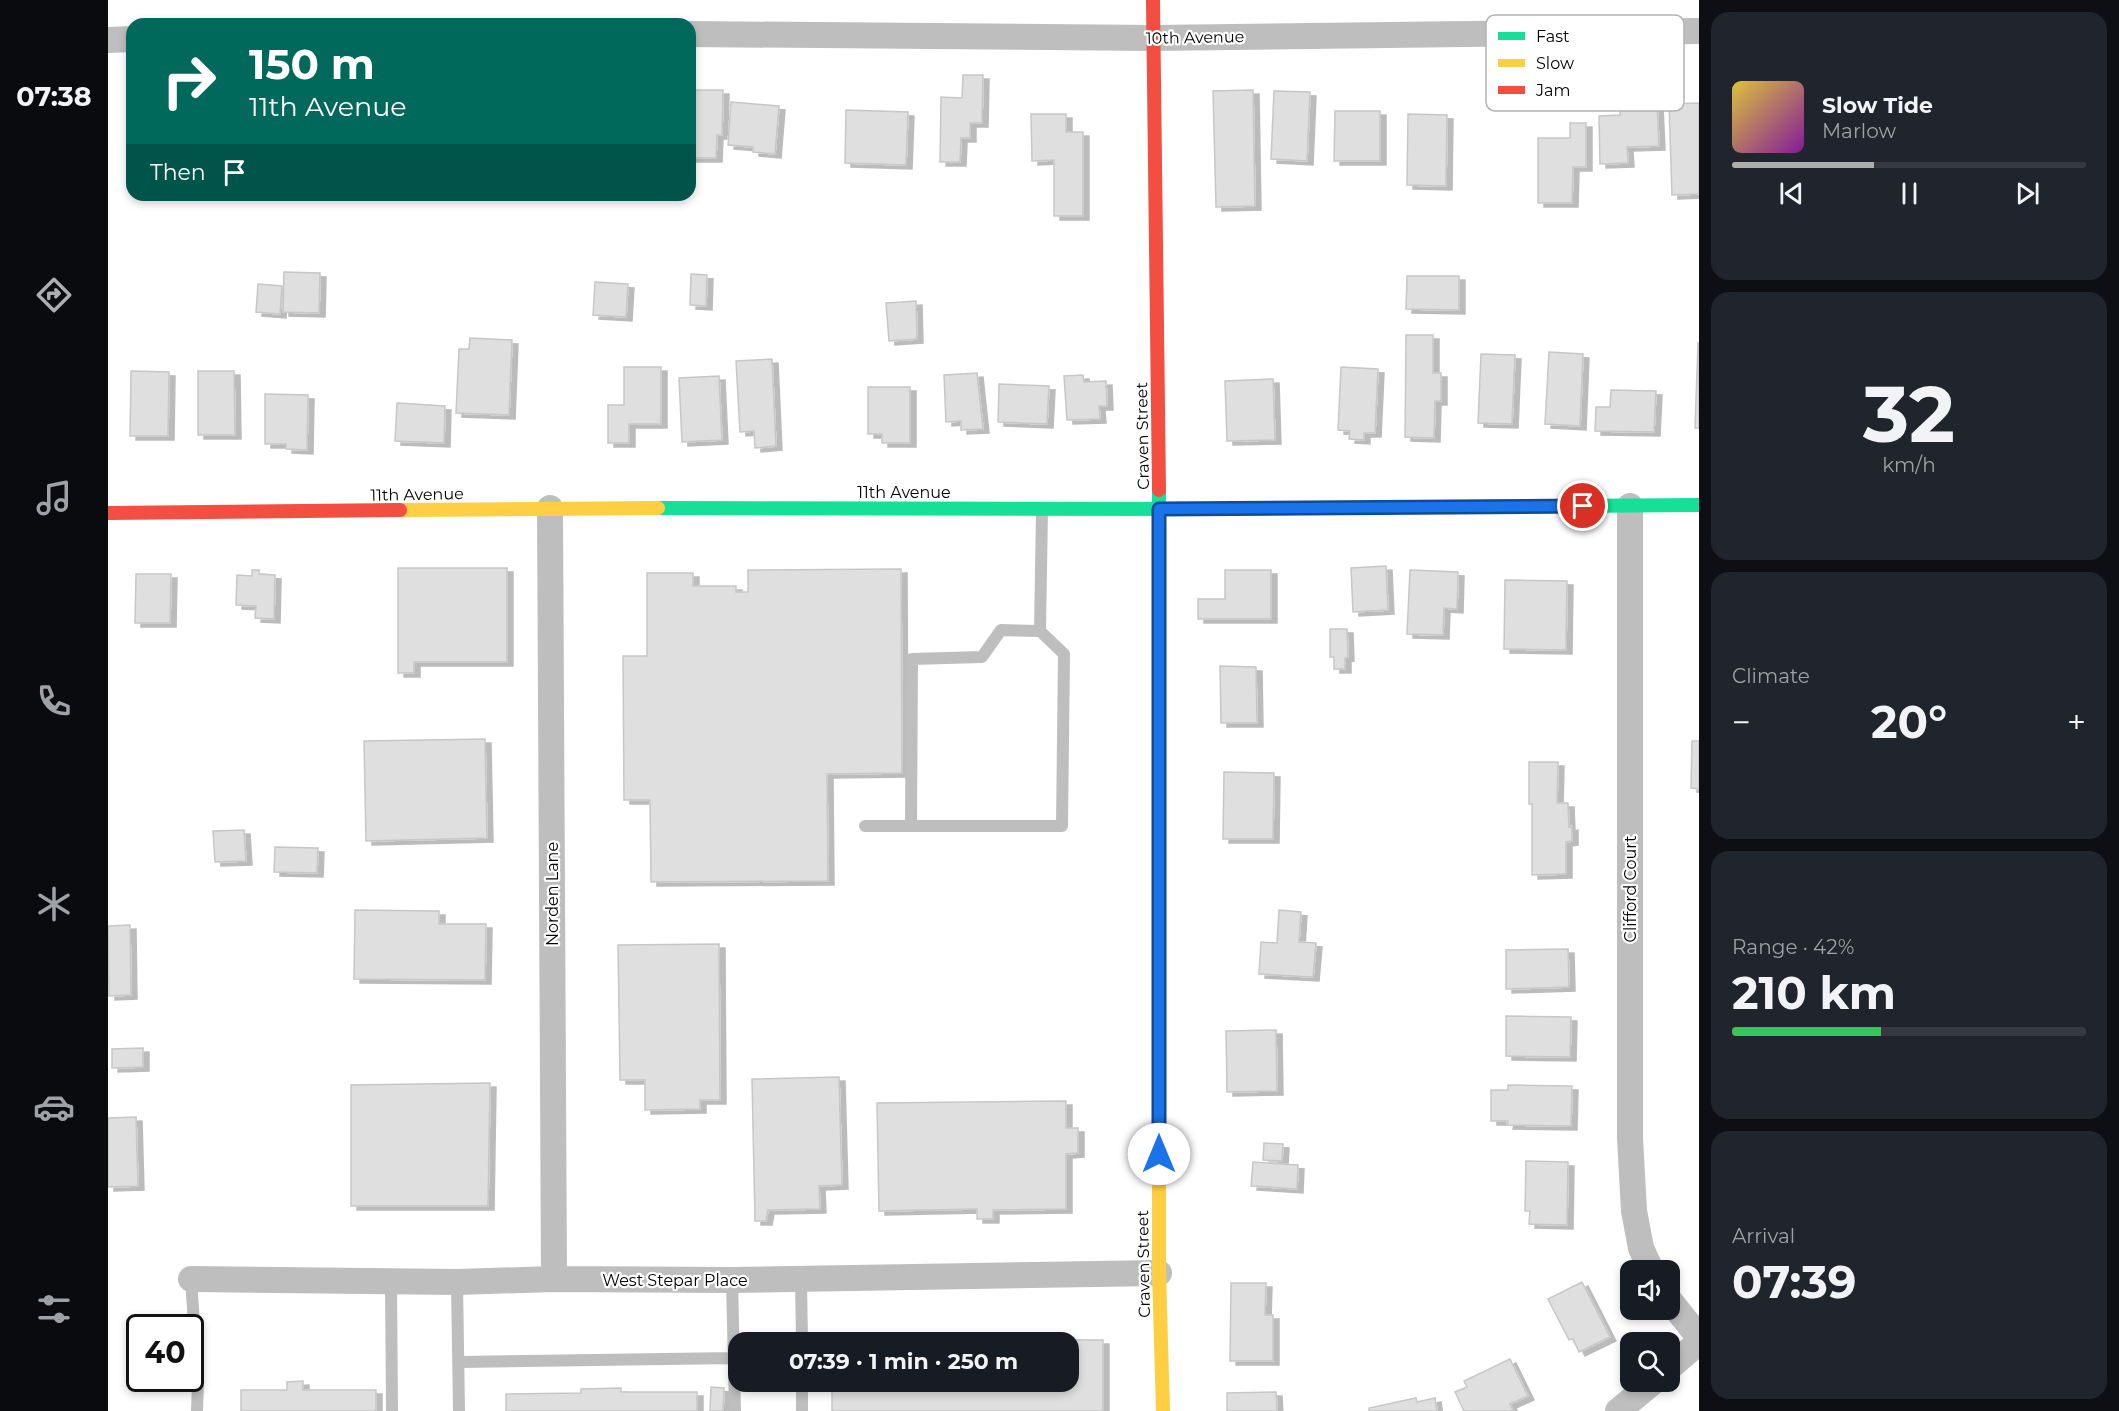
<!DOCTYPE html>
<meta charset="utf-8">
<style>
body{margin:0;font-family:Montserrat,sans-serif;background:#20242c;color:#f1f3f6;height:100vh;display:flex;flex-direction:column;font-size:22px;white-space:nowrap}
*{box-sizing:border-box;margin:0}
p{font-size:20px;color:#9ea1a6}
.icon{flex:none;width:33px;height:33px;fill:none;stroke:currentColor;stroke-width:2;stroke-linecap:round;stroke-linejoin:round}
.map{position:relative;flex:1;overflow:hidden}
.drawer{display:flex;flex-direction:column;gap:12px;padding:12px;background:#0d0f14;width:420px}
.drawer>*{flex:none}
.hud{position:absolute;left:18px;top:18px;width:570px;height:183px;border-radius:18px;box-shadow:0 3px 9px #0003;background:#00695c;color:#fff;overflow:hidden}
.fabs{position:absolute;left:1512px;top:1260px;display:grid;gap:12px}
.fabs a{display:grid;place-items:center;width:60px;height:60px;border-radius:12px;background:#171b24;box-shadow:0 3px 9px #0003;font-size:30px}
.speed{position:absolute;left:18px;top:1314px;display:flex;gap:12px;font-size:30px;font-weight:700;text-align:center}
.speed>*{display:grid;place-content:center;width:78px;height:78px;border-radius:50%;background:#171b24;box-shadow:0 3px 9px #0003;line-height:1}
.speed .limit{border:3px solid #111;border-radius:9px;background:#fff;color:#111}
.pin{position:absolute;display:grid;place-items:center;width:51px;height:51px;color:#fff;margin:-26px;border:3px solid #fff;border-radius:50%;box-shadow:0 2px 6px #0007}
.me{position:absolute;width:66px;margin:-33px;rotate:0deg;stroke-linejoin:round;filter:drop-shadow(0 0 4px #0008)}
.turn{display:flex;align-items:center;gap:21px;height:126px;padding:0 24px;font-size:27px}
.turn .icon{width:78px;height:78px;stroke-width:2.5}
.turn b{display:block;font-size:42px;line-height:51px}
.then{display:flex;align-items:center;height:57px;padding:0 24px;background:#0003;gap:12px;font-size:22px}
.big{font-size:45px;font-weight:700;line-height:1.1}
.drawer .tile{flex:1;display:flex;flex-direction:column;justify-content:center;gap:9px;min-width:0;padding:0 21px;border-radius:18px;background:#20242c}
.drawer .dial{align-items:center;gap:0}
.dial b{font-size:78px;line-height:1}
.song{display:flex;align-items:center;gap:18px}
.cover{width:72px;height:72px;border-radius:9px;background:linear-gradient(135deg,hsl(50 70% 55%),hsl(290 70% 35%))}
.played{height:6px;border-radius:3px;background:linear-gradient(90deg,#adaeaf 40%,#363941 40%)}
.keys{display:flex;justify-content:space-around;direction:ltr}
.heat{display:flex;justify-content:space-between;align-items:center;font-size:33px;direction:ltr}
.charge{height:9px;border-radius:4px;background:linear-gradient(90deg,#34c759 42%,#363941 0)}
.trip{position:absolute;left:620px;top:1332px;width:351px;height:60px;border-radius:18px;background:#171b24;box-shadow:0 3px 9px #0003;font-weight:700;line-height:60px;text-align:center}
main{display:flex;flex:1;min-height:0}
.menu{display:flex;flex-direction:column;width:108px;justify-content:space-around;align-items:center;background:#090b0e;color:#9ea1a6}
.menu .icon{width:42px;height:42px}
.menu .active{color:#adaeaf}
.menu b{font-size:27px;color:#f1f3f6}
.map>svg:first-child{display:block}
.building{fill:#dfdfdf;stroke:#c7c7c7;stroke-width:1.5;filter:url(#shadow)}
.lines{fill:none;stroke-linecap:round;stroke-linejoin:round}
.lane{stroke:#bebebe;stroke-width:12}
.street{stroke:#bebebe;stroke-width:26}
.fast{stroke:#16e098;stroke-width:14}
.slow{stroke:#ffcf43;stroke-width:14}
.jam{stroke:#f24e42;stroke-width:14}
.route-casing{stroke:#114b97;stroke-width:15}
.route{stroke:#1a73e8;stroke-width:10}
.labels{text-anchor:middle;stroke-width:4.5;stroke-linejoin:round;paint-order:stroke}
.street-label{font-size:16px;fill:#000;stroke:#fff}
.key{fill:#fff;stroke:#b2b2b2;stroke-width:1.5}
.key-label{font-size:16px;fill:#000}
</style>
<main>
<nav class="menu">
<b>07:38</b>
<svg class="icon active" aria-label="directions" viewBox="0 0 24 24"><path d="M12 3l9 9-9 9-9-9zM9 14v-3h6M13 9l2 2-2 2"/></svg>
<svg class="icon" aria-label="music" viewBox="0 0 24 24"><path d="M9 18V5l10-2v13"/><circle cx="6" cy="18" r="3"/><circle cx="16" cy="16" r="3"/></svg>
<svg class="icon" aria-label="phone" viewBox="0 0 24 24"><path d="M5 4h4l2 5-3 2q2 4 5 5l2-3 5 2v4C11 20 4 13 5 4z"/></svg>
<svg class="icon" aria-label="climate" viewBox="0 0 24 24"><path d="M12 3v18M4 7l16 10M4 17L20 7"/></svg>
<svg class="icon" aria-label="car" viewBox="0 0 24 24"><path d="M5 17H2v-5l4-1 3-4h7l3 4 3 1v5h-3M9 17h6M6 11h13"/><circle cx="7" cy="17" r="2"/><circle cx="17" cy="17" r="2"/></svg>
<svg class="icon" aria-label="filters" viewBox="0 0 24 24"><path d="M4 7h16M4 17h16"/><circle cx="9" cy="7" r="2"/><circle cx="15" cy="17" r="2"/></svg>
</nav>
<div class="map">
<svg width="1591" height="1411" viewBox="0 0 1591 1411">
<defs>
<filter id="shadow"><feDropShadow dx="6" dy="4" stdDeviation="0" flood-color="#0004"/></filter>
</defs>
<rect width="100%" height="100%" fill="#fff"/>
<path class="building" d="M 855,75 L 875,75 L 874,123 L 862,123 L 862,138 L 853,138 L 852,162 L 832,162 L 833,97 L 854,98 Z
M 582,90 L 615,90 L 614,135 L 609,135 L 608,158 L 582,158 Z
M 1145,90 L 1147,206 L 1108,207 L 1105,91 Z
M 1166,91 L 1202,92 L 1199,161 L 1163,159 Z
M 623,102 L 671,106 L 667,154 L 645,152 L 645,147 L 620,145 Z
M 1549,102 L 1551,146 L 1519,147 L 1520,163 L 1492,164 L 1491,116 L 1512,115 L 1512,103 Z
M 1591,103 L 1591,194 L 1564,195 L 1561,104 Z
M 738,110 L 800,112 L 798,165 L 737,163 Z
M 1227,111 L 1272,111 L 1272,161 L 1226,161 Z
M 923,114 L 958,114 L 958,132 L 975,132 L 975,216 L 946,216 L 946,160 L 924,161 Z
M 1300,114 L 1339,115 L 1338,186 L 1299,185 Z
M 1462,123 L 1478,123 L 1478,167 L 1465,167 L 1464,203 L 1430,203 L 1430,138 L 1462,138 Z
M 176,272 L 212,273 L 211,313 L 175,312 Z
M 583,274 L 599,275 L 598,306 L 582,305 Z
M 1299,276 L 1351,276 L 1351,310 L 1298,309 Z
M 487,282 L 520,284 L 518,317 L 485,315 Z
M 150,284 L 174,286 L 172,314 L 148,312 Z
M 808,301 L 809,339 L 781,341 L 778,303 Z
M 1298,335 L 1325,335 L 1325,373 L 1333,373 L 1333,401 L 1327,401 L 1326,438 L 1297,437 Z
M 362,338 L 404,340 L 401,415 L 348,413 L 351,349 L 361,349 Z
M 1590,343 L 1591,343 L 1591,428 L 1587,428 Z
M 1441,352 L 1475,354 L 1472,426 L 1437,424 Z
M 1373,354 L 1407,355 L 1404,424 L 1370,423 Z
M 664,359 L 668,446 L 647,448 L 646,431 L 632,432 L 628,361 Z
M 516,367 L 553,367 L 553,424 L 521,424 L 521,443 L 500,443 L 500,405 L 516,405 Z
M 1233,367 L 1270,369 L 1267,433 L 1256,433 L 1256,440 L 1241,439 L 1242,431 L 1230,430 Z
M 23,371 L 61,372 L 60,436 L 22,436 Z
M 90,371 L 126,371 L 127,435 L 90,435 Z
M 869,373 L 875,429 L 853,430 L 853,421 L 838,422 L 836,375 Z
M 975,375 L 976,382 L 998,381 L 999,406 L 991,406 L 992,419 L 959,420 L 956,376 Z
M 611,376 L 614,440 L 574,442 L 571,378 Z
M 1165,379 L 1167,440 L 1119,441 L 1117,381 Z
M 891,384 L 941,386 L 939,424 L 890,422 Z
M 760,387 L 802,387 L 802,443 L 774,443 L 774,434 L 760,434 Z
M 1503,390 L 1548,391 L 1546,432 L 1487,431 L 1488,407 L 1502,407 Z
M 157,394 L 200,395 L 199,450 L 178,449 L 178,444 L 157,444 Z
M 289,403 L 337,406 L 336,443 L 287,441 Z
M 1278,566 L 1280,610 L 1245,612 L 1243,568 Z
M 290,568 L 399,568 L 399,662 L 306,662 L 306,673 L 290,673 Z
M 793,569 L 794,773 L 719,774 L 720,881 L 543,882 L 542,800 L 516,800 L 515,656 L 539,656 L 539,573 L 585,573 L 585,586 L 628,586 L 628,592 L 640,592 L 640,570 Z
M 144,570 L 151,570 L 151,574 L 167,575 L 166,619 L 147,618 L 148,606 L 128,605 L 129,575 L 144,576 Z
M 1117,570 L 1163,570 L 1163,619 L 1090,619 L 1090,599 L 1117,599 Z
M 1302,570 L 1350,572 L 1349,609 L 1336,608 L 1335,635 L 1299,634 Z
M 28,574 L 63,574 L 62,623 L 27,623 Z
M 1397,580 L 1459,581 L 1458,650 L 1396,649 Z
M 1222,629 L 1239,629 L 1240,657 L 1237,658 L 1237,669 L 1226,669 L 1226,657 L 1222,657 Z
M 1112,666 L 1148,667 L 1149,723 L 1113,723 Z
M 377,739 L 379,838 L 258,841 L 256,741 Z
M 1584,741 L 1591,741 L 1591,789 L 1583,788 Z
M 1421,762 L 1450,762 L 1449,803 L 1460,803 L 1461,827 L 1464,826 L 1464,841 L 1458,842 L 1458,874 L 1424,875 L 1424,804 L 1421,804 Z
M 1116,772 L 1166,773 L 1165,839 L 1115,839 Z
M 136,830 L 138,861 L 107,862 L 105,831 Z
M 167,847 L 210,848 L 209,873 L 166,872 Z
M 247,910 L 331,911 L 331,924 L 378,924 L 377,980 L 246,979 Z
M 1171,910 L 1193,912 L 1191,942 L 1208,943 L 1205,977 L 1151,974 L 1153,942 L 1169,943 Z
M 22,925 L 23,995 L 1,996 L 0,926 Z
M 611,944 L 612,1100 L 592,1100 L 592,1109 L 537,1110 L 537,1080 L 512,1080 L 510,945 Z
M 1460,949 L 1461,987 L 1398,989 L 1398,950 Z
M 1398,1016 L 1463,1017 L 1462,1057 L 1398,1056 Z
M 1168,1030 L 1169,1091 L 1119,1092 L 1118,1031 Z
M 35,1048 L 35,1067 L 4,1068 L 4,1049 Z
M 731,1077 L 734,1185 L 711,1186 L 712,1209 L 660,1210 L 658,1221 L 647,1221 L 644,1079 Z
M 382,1083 L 380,1206 L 243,1206 L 243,1085 Z
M 1400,1085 L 1464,1086 L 1463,1126 L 1399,1125 L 1400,1121 L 1383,1121 L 1383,1090 L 1400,1090 Z
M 958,1101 L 958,1128 L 970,1128 L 970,1153 L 958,1154 L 958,1209 L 885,1210 L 885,1219 L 869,1219 L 869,1209 L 771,1211 L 769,1103 Z
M 28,1117 L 30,1186 L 0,1187 L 0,1118 Z
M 1156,1143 L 1175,1144 L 1174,1161 L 1155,1160 Z
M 1418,1161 L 1460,1162 L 1459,1225 L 1421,1224 L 1422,1211 L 1417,1211 Z
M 1145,1162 L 1190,1165 L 1189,1189 L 1143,1186 Z
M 1474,1282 L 1502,1337 L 1471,1352 L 1465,1339 L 1461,1340 L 1440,1299 Z
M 1123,1283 L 1158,1283 L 1157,1315 L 1165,1315 L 1165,1361 L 1122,1361 Z
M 724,1339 L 995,1340 L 995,1411 L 724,1411 L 724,1382 L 960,1382 L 960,1342 L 724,1342 Z
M 1402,1359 L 1420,1396 L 1402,1404 L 1405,1411 L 1356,1411 L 1347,1392 L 1359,1387 L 1356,1381 Z
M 195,1381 L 195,1390 L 268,1390 L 268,1411 L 133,1411 L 133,1390 L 179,1390 L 179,1382 Z
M 603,1387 L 616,1388 L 615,1411 L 602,1411 Z
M 513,1388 L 513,1392 L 589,1392 L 589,1411 L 398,1411 L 398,1394 L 473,1393 L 473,1389 Z
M 1168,1392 L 1169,1411 L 1119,1411 L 1119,1393 Z
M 1308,1398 L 1309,1402 L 1327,1398 L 1329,1411 L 1261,1411 L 1261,1408 Z"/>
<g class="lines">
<path class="lane" d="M 757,826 L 954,826 L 956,654 L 932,631 L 934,510
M 803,826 L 804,659 L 874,657 L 893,630 L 932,631
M 83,1279 L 90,1382 L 89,1411
M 283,1280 L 284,1411
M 624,1280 L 627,1411
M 693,1280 L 694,1342
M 349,1282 L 351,1411
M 351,1362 L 626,1358
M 694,1411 L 694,1382"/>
<path class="street" d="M 582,34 L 1045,38 L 1591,31
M 0,40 L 24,39
M 1522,506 L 1522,1138 L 1526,1211 L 1533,1248 L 1543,1270
M 442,508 L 446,1279
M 83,1279 L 349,1282 L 446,1279 L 624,1280 L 1051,1273
M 1562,1301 L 1591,1337
M 1562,1367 L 1591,1342
M 1510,1411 L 1545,1382"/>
<path class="fast" d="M 1051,490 L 1051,951
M 1455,506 L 1591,505
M 550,508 L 1075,509"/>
<path class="slow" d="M 1075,509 L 1455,506
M 292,510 L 550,508
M 1051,951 L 1051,1273 L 1055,1411"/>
<path class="jam" d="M 1045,0 L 1051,490
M 0,513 L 292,510"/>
</g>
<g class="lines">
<g class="route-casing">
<path id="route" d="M 1051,1154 L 1051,509 L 1475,506"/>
</g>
<use href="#route" class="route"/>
</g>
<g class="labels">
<g class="street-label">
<text transform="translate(1087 37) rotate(-1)" y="6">10th Avenue</text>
<text transform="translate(1034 436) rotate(-91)" y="6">Craven Street</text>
<text x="796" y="498">11th Avenue</text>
<text transform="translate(309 494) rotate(-1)" y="6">11th Avenue</text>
<text transform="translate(1522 889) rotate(-90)" y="6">Clifford Court</text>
<text transform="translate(444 894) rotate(-90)" y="6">Norden Lane</text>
<text transform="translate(1035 1264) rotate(-91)" y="6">Craven Street</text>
<text x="567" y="1286">West Stepar Place</text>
</g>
</g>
<rect x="1378" y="15" width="198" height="96" rx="9" class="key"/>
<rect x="1390" y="32" width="27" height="8" fill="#16e098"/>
<rect x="1390" y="59" width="27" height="8" fill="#ffcf43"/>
<rect x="1390" y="86" width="27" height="8" fill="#f24e42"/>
<g class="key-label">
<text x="1428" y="42">Fast</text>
<text x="1428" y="69">Slow</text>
<text x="1428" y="96">Jam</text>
</g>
</svg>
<div class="fabs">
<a><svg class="icon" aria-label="sound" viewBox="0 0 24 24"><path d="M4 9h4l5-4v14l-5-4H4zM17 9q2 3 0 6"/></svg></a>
<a><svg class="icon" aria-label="search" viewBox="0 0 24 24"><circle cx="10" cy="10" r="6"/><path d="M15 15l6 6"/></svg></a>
</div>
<div class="speed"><div class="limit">40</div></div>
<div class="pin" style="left:1475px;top:506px;background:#d93025"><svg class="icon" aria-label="arrive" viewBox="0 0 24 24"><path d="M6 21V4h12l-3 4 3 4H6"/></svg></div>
<svg class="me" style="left:1051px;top:1154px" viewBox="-20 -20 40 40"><circle r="19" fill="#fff"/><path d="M0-13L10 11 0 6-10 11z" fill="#1a73e8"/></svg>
<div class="trip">07:39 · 1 min · 250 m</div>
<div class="hud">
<div class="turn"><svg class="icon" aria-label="right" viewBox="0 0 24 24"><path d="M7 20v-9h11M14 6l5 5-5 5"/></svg><div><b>150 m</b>11th Avenue</div></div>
<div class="then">Then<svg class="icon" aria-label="arrive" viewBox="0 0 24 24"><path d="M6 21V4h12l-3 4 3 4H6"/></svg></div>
</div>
</div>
<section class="drawer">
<div class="tile">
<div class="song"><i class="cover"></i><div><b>Slow Tide</b><p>Marlow</p></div></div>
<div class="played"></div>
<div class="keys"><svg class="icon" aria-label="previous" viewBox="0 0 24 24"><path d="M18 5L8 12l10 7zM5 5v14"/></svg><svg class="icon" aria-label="pause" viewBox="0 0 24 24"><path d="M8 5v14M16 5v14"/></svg><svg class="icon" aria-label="next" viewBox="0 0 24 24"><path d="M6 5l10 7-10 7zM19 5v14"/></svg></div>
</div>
<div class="tile dial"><b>32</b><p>km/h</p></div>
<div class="tile"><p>Climate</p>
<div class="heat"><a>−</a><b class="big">20°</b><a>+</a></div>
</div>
<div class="tile"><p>Range · 42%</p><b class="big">210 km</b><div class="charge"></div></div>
<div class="tile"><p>Arrival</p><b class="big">07:39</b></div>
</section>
</main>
